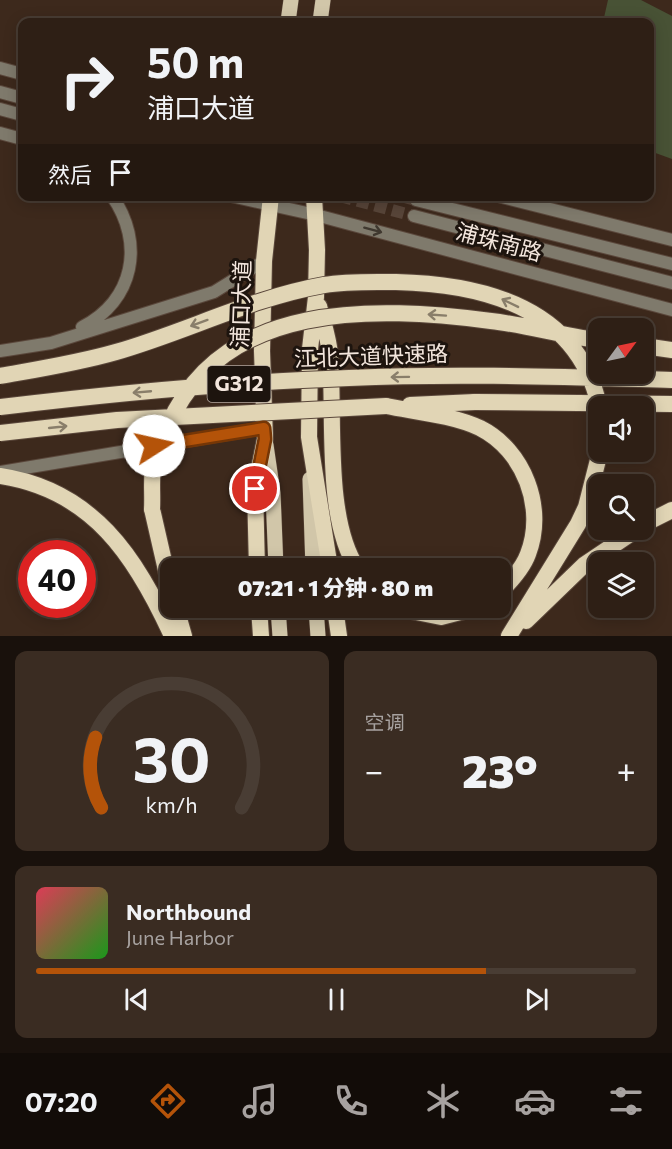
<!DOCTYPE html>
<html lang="zh">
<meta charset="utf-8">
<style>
body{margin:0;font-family:Commissioner,"Noto Sans SC",sans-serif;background:#3a2c22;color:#f1f3f6;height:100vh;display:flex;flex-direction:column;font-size:22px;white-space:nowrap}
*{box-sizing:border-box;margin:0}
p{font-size:20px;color:#a7a2a0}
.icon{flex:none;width:33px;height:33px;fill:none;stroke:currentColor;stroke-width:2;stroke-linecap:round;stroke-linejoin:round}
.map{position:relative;height:636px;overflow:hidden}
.drawer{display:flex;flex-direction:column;gap:15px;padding:15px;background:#19110c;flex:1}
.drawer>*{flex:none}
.banner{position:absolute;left:18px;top:18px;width:636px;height:183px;border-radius:12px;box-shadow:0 3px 15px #0003,0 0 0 2px #493d34;background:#2e1f15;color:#f1f3f6;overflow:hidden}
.needle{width:39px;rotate:57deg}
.fabs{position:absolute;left:588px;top:318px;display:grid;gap:12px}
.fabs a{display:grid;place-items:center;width:66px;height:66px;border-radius:12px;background:#2e1f15;box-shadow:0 3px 15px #0003,0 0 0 2px #493d34;font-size:30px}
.speed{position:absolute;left:18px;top:540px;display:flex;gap:12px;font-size:30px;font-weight:700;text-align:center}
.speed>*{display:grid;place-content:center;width:78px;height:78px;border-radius:50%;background:#2e1f15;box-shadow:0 3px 15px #0003,0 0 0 2px #493d34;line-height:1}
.speed .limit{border:9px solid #d22;background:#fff;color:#111}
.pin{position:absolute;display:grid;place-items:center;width:51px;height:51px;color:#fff;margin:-26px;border:3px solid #fff;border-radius:50%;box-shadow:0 2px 6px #0007}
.me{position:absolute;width:66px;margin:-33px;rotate:80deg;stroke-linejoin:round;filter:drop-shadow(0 0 4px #0008)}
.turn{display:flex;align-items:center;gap:21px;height:126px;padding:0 30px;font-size:27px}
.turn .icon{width:78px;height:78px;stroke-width:2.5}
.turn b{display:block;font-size:42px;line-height:51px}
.then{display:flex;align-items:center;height:57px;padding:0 30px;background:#0003;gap:12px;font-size:22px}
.big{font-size:45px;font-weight:800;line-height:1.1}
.drawer .widget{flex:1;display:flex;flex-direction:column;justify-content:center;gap:9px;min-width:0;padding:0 21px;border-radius:12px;background:#3a2c22}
.drawer .dial{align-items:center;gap:0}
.dial svg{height:156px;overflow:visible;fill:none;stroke:#493d34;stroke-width:7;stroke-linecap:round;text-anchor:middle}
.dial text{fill:#f1f3f6;stroke:none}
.song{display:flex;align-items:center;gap:18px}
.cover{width:72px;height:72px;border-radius:9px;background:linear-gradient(135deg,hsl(350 70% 55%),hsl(120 70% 35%))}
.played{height:6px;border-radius:3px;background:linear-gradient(90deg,#b45309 75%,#493d34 75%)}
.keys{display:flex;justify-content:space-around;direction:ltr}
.heat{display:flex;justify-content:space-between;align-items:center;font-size:33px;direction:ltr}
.drawer .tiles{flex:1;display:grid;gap:15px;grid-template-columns:1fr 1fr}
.widget:last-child{grid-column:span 2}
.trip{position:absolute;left:160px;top:558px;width:351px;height:60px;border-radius:12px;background:#2e1f15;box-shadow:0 3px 15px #0003,0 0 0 2px #493d34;font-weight:800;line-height:60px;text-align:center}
.tab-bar{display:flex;height:96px;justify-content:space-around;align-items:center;background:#120c08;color:#a7a2a0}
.tab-bar .icon{width:42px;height:42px}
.tab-bar .active{color:#b45309}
.tab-bar b{font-size:27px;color:#f1f3f6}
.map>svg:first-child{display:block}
.water{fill:#485235}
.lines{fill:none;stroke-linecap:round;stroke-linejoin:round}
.tertiary-tunnel{stroke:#584539;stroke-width:12;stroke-dasharray:12 6;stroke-linecap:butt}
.tertiary-casing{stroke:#5a473b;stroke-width:14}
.primary-casing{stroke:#5a473b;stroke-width:16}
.trunk-casing{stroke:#5a473b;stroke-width:18}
.tertiary{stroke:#7f7a6c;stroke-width:12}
.primary{stroke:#d1c6a9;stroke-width:15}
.trunk{stroke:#e1d5b5;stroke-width:16}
.trunk-bridge-casing{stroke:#5a473b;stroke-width:18;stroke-linecap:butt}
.trunk-bridge{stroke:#e1d5b5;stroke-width:16}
.oneway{stroke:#3f382f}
.oneway2{stroke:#897e6a}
.route-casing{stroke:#753606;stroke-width:15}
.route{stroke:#b45309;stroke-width:10}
.labels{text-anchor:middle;stroke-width:6;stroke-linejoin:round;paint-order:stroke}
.shield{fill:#1d140e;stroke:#b3a79f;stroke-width:1.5}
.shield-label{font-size:21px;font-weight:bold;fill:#f3e6dd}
.street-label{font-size:22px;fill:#f3e6dd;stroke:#1d140e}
</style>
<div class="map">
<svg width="672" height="636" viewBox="0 0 672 636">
<rect width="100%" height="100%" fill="#3d291c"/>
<path class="water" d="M 608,0 L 641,0 L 672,16 L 672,159 L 650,151 L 650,22 L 603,22 Z"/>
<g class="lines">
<path class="tertiary-tunnel" d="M 340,196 L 414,216
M 401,196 L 416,200"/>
<g class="tertiary-casing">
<path id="tertiary" d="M 0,68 L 22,74
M 0,92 L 22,98
M 0,109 L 22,115
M 0,133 L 22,139
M 231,196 L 316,215 L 672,310
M 498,196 L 672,240
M 416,200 L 672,264
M 414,216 L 672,283
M 82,327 C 134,301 145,243 112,196
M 0,351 L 51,343 L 214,292 L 264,261
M 0,472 L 264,428"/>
</g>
<g class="primary-casing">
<path id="primary" d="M 288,22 L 291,0
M 320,22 L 323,0
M 266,445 L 273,493 L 276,568
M 310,479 L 313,568
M 278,608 L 280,636
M 316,608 L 318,636"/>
</g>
<g class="trunk-casing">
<path id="trunk" d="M 314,196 L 317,250 L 316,297 L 310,349 L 309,437 L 330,568
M 319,306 C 323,322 329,339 330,355 C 335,415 324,518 357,568
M 644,346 L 672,350
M 410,405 L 475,402
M 386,406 C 416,412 452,415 480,428 C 524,450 546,508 528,554 C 523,568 512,580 501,591
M 0,476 C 93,490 136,557 172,636
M 152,509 L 171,592
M 644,524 L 672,510
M 257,568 L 255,489 L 265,439 L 262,351 L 264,261 L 271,196
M 176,608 L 184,636
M 259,608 L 261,636
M 335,608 L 339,636
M 396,608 L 441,617 L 476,608
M 526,621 L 584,565 L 636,530
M 509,636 L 578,524 L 586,507 L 600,452"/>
</g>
<use href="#tertiary" class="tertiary"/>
<use href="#primary" class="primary"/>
<use href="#trunk" class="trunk"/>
<g class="trunk-bridge-casing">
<path id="trunk-bridge" d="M 0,376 C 39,369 78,363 116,352 C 186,332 251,298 324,285 C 347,281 373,282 396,282 C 484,284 578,308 599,406
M 475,402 L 672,404
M 0,407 C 116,393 232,382 349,378 C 457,373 564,377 672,380
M 0,433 L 117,420 L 386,406
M 152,509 C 153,492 150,471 155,455 C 157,445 163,435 168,426 C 222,300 375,306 491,321 C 527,325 562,336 598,340"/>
</g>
<use href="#trunk-bridge" class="trunk-bridge"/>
</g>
<defs><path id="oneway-shaft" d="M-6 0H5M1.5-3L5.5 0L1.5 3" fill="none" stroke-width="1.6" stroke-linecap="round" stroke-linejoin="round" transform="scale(1.5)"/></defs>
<use class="oneway" href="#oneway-shaft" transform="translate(373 230) rotate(15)"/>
<g class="oneway2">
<use href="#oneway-shaft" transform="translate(510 303) rotate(-154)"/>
<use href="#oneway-shaft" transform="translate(437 315) rotate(-176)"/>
<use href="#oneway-shaft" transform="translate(199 323) rotate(160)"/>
<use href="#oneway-shaft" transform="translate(400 377) rotate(179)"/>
<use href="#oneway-shaft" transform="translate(142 392) rotate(175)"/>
<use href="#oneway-shaft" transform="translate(58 427) rotate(-6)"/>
</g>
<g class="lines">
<g class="route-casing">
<path id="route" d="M 154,446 L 264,428 L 265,439 L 255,489"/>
</g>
<use href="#route" class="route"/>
</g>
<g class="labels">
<rect class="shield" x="207.5" y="366" width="63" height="36" rx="4.5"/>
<g class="shield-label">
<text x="239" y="391">G312</text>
</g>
<g class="street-label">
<text transform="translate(499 242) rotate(15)" y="8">浦珠南路</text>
<text transform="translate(241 304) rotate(-88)" y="8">浦口大道</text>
<text transform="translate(371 356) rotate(-2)" y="8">江北大道快速路</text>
</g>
</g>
</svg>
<div class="fabs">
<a><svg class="needle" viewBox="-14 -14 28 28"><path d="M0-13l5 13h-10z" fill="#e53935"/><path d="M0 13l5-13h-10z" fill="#a7a2a0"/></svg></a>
<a><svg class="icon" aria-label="sound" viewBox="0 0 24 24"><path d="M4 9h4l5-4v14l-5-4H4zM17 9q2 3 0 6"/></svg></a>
<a><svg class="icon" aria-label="search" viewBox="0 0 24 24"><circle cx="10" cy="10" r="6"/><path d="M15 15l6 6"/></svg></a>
<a><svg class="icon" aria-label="layers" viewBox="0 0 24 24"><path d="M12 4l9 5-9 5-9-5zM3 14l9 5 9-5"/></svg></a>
</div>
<div class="speed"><div class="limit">40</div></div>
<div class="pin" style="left:255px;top:489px;background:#d93025"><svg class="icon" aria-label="arrive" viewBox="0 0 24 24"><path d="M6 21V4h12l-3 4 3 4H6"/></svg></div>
<svg class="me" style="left:154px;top:446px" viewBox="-20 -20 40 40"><circle r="19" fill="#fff"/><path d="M0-13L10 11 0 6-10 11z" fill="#b45309"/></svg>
<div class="trip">07:21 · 1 分钟 · 80 m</div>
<div class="banner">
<div class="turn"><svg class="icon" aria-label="right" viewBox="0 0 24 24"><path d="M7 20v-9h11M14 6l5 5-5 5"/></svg><div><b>50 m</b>浦口大道</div></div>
<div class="then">然后<svg class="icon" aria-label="arrive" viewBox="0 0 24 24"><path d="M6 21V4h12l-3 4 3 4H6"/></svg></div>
</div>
</div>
<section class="drawer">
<div class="tiles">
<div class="widget dial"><svg viewBox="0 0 100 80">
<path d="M14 69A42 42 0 1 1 86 69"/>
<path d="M14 69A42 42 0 0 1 11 33" stroke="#b45309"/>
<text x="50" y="56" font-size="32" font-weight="700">30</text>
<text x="50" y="72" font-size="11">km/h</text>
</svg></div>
<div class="widget"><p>空调</p>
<div class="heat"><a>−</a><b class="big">23°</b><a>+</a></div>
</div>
<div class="widget">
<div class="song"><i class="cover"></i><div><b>Northbound</b><p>June Harbor</p></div></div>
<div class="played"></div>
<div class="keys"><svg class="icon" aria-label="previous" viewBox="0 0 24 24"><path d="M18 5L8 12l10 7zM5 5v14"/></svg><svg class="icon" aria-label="pause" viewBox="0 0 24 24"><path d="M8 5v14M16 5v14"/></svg><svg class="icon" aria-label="next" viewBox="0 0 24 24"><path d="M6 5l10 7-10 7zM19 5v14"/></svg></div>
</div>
</div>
</section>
<nav class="tab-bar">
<b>07:20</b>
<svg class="icon active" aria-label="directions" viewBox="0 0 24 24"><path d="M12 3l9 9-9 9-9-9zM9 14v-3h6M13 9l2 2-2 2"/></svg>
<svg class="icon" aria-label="music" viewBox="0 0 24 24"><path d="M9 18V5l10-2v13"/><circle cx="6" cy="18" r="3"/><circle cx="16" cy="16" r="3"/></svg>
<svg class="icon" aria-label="phone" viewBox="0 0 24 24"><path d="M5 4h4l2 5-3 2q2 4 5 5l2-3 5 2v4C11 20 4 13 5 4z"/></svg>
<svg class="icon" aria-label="climate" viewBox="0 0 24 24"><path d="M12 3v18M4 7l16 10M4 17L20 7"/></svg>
<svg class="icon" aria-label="car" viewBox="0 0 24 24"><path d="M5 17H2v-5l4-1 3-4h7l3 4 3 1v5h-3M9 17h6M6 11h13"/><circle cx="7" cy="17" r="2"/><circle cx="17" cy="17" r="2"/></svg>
<svg class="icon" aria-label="filters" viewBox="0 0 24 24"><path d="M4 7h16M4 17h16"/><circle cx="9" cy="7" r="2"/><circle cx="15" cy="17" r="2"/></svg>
</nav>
